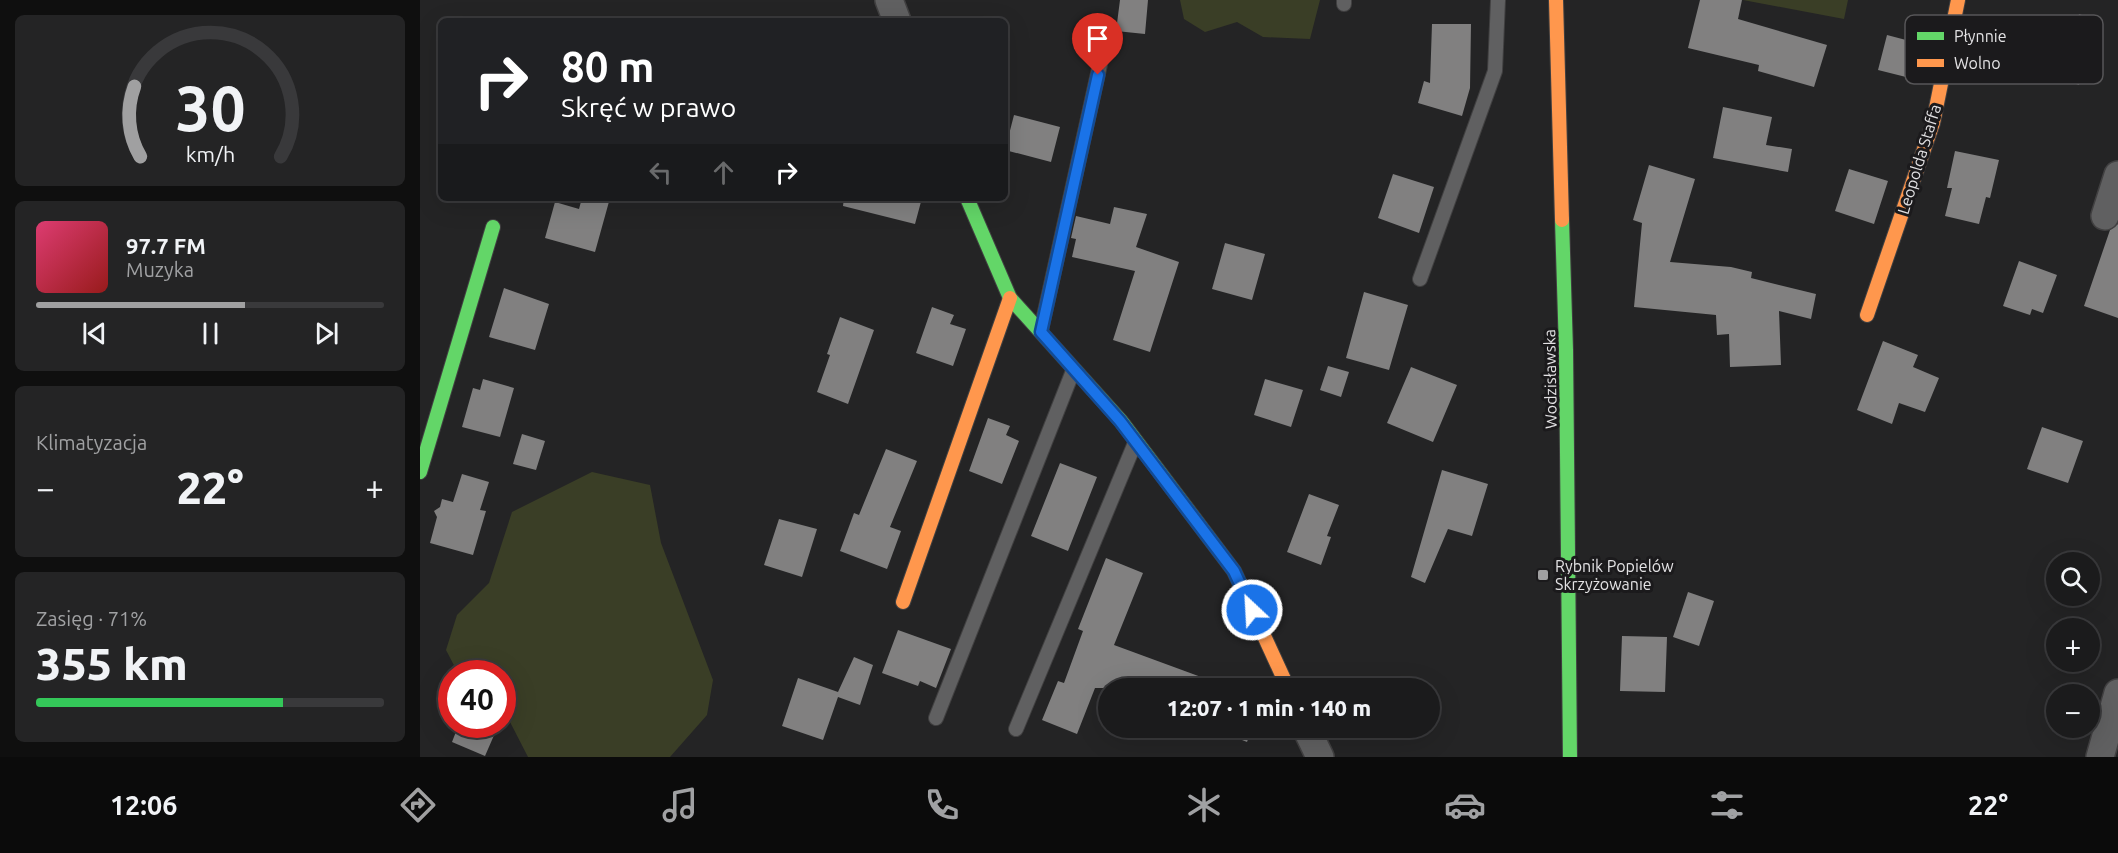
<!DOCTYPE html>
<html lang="pl">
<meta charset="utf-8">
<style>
body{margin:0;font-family:Ubuntu,sans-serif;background:#242425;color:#f1f3f6;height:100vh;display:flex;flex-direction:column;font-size:22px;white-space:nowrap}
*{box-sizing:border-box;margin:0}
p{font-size:20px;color:#a0a1a3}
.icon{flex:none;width:33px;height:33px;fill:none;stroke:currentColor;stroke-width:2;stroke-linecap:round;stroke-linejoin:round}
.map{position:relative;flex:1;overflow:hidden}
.side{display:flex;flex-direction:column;gap:15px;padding:15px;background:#0f0f0f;width:420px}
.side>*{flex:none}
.hud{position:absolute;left:18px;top:18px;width:570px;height:183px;border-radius:9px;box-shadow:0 6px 24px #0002,0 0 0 2px #39393b;background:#202124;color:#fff;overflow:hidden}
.buttons{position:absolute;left:1626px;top:552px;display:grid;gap:12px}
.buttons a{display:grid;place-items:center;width:54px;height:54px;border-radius:50%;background:#1b1b1c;box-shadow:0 6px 24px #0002,0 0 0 2px #39393b;font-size:30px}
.speed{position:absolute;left:18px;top:660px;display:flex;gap:12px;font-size:30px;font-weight:700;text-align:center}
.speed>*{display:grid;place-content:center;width:78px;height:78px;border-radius:50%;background:#1b1b1c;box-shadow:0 6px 24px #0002,0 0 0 2px #39393b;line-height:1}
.speed .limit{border:9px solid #d22;background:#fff;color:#111}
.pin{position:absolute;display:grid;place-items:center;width:51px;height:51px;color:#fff;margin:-62px -26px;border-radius:50% 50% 50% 0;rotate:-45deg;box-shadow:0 0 6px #0007}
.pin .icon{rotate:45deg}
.me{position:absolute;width:66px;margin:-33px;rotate:335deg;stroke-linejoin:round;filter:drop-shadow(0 0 4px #0008)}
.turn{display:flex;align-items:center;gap:21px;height:126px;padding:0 24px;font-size:27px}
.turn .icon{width:78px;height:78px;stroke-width:2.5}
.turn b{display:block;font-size:42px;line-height:51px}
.lanes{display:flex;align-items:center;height:57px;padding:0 24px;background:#0003;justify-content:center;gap:30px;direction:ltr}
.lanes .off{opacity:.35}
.big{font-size:45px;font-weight:800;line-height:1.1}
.side .widget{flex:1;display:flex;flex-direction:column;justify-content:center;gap:9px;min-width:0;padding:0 21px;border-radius:9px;background:#242425}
.side .dial{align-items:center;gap:0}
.dial svg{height:156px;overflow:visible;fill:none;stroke:#39393b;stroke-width:7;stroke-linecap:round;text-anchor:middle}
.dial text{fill:#f1f3f6;stroke:none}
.song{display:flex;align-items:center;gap:18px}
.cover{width:72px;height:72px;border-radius:9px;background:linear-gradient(135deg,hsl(340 70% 55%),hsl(0 70% 35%))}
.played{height:6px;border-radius:3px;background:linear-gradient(90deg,#a0a0a1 60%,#39393b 60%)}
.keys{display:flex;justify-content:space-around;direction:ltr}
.heat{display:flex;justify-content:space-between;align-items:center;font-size:33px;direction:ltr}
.charge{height:9px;border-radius:4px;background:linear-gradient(90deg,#34c759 71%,#39393b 0)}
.trip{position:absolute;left:678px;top:678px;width:342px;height:60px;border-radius:30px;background:#1b1b1c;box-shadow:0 6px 24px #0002,0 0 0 2px #39393b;font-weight:800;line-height:60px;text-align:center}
.tabs{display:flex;height:96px;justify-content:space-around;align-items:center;background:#0b0b0b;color:#a0a1a3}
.tabs .icon{width:42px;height:42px}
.tabs .active{color:#a0a0a1}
.tabs b{font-size:27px;color:#f1f3f6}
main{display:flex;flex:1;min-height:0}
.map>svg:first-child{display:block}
.green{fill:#3a3e26}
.building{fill:#818080}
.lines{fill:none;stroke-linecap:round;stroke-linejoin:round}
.lane-casing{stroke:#414041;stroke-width:16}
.street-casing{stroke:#414041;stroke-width:30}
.fast-casing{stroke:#414041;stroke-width:16}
.slow-casing{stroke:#414041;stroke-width:16}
.lane{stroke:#606061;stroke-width:14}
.street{stroke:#606061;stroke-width:27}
.fast{stroke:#63d668;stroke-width:14}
.slow{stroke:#ff974d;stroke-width:14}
.route-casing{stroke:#114b97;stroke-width:15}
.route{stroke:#1a73e8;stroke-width:10}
.poi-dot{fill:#a0a0a1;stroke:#1b1a1c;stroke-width:2}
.labels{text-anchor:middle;stroke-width:6;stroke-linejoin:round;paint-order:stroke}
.street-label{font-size:16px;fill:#e3e2e4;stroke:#1b1a1c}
.poi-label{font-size:16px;fill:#e3e2e4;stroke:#1b1a1c;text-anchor:start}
.key{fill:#1b1a1c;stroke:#575658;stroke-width:1.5}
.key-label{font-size:16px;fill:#e3e2e4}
</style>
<main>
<section class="side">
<div class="widget dial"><svg viewBox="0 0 100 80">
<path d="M14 69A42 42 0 1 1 86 69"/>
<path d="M14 69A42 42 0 0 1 11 33" stroke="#a0a0a1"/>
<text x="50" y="56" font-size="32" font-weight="700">30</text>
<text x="50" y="72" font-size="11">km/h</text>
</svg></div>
<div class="widget">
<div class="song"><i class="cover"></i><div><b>97.7 FM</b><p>Muzyka</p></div></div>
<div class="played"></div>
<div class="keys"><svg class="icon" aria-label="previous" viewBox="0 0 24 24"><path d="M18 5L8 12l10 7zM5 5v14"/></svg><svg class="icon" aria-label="pause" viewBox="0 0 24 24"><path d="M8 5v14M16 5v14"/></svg><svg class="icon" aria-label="next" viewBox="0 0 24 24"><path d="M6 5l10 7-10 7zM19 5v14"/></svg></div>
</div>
<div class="widget"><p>Klimatyzacja</p>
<div class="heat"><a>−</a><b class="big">22°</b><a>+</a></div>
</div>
<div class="widget"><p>Zasięg · 71%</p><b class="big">355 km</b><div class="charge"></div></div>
</section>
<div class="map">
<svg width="1698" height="757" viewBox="0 0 1698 757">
<rect width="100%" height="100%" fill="#242425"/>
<path class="green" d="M 760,0 L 900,0 L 890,39 L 843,37 L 817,22 L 785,32 L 764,19 Z
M 1323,0 L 1428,0 L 1424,19 Z
M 172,472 L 230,485 L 241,543 L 293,680 L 287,715 L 250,757 L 108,757 L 90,722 L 83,717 L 82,674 L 38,673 L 26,650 L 37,615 L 69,583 L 92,512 Z"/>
<path class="building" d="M 700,0 L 728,0 L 725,34 L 696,31 Z
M 1280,0 L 1322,0 L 1318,19 L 1407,45 L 1394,87 L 1338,71 L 1339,65 L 1268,48 Z
M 1659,14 L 1680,21 L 1659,85 L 1641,79 Z
M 1012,24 L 1051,24 L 1050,88 L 1042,116 L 998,103 L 1004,81 L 1010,83 Z
M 1467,35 L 1505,45 L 1503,55 L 1507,56 L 1502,81 L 1458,70 Z
M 1303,107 L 1352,117 L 1346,145 L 1372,149 L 1368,172 L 1293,158 Z
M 594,115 L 640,127 L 631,162 L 585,150 Z
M 1535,151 L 1579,160 L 1570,198 L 1566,197 L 1559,224 L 1525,216 L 1532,188 L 1527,188 Z
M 1229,165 L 1275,179 L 1250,262 L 1311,267 L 1332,272 L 1331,278 L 1396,294 L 1391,319 L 1359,311 L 1361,365 L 1310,367 L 1309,334 L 1297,335 L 1296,315 L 1214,307 L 1222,223 L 1213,220 Z
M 1429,169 L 1468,181 L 1454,224 L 1415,211 Z
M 973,174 L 1014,187 L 999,233 L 958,218 Z
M 162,198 L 190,198 L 175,252 L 125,238 L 135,202 L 159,209 Z
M 424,198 L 502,198 L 495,224 L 423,206 Z
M 694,207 L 727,214 L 716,247 L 759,262 L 730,352 L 693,340 L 715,271 L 652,257 L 656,239 L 651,238 L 656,216 L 690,224 Z
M 1698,224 L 1698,318 L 1664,306 L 1690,230 Z
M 805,243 L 845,254 L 832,300 L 792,289 Z
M 1599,261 L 1637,275 L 1623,313 L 1612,309 L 1610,315 L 1583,306 Z
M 84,288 L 129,304 L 115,350 L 69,337 Z
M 944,292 L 988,305 L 969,370 L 926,358 Z
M 512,307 L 534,315 L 530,324 L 546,329 L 533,366 L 496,353 Z
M 420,317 L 454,330 L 428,404 L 397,392 L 410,355 L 407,354 Z
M 1463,341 L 1498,355 L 1493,367 L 1519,378 L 1505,412 L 1479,403 L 1472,424 L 1437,410 Z
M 908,366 L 929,372 L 921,397 L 900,390 Z
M 991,367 L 1037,385 L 1013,442 L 967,423 Z
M 63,379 L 94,388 L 80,437 L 42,427 L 53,388 L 60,390 Z
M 845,379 L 883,390 L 871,427 L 834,415 Z
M 568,418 L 590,426 L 586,435 L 599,441 L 582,484 L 549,471 Z
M 1622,427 L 1663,441 L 1648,483 L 1607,469 Z
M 102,434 L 125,441 L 116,470 L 93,464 Z
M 466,449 L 497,461 L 470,527 L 481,531 L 467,569 L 420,551 L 434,513 L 439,515 Z
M 640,463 L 677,477 L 648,551 L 611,536 Z
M 1022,470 L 1068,484 L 1052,536 L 1028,529 L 1005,583 L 991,577 Z
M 42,474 L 69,482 L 60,510 L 66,511 L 53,555 L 10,543 L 17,517 L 14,511 L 20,507 L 22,499 L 33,502 Z
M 889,494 L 919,505 L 907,536 L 911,537 L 901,565 L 867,552 Z
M 359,519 L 397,529 L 382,577 L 344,565 Z
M 686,558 L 723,573 L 694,645 L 811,688 L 675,688 L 657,734 L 622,720 L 638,681 L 644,683 L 663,631 L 658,629 Z
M 1268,592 L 1294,601 L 1279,646 L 1253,637 Z
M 478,630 L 531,649 L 516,688 L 500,681 L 498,686 L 462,673 Z
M 1202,636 L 1247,637 L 1245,692 L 1200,691 Z
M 434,657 L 453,665 L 440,705 L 418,697 L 403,740 L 362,726 L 378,678 L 418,692 Z
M 39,724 L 55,724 L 75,733 L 65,756 L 32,742 Z
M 792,728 L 832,728 L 827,742 Z"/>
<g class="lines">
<g class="lane-casing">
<path id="lane" d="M 924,4 L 924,0
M 1000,279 L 1075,71 L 1078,0
M 621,330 L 683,51
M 516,718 L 653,371
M 596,729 L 715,443"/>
</g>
<g class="street-casing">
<path id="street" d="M 469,0 L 477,21
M 1685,216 L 1698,175
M 886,728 L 900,757
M 1680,757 L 1698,693"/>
</g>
<g class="fast-casing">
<path id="fast" d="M 547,198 L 590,298 L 701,421 L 814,571 L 835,616
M 1142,220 L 1146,350 L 1150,757
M 0,472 L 73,227"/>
</g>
<g class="slow-casing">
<path id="slow" d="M 1136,0 L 1142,220
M 1447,315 L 1513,123 L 1538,0
M 483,602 L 590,298
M 835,616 L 868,688"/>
</g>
<use href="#lane" class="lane"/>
<use href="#street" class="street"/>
<use href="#fast" class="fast"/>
<use href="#slow" class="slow"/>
</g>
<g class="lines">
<g class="route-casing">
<path id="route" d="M 678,75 L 621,332 L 700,421 L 814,571 L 832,610"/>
</g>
<use href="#route" class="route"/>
</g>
<rect class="poi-dot" x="1117" y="569" width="12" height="12" rx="3"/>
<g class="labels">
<g class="street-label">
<text transform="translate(1499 159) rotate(-73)" y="6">Leopolda Staffa</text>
<text transform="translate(1130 379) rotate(-91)" y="6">Wodzisławska</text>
</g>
<g class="poi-label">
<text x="1135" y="572">Rybnik Popielów<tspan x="1135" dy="18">Skrzyżowanie</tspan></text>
</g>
</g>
<rect x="1485" y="15" width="198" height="69" rx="9" class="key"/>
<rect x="1497" y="32" width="27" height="8" fill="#63d668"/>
<rect x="1497" y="59" width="27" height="8" fill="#ff974d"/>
<g class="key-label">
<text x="1534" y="42">Płynnie</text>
<text x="1534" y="69">Wolno</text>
</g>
</svg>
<div class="buttons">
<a><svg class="icon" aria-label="search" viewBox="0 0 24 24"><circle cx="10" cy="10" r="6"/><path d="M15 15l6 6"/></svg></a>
<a>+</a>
<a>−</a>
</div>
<div class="speed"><div class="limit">40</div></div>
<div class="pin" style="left:678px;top:75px;background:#d93025"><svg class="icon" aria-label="arrive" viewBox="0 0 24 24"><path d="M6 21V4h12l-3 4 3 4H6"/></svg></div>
<svg class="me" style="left:832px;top:610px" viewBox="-20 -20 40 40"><circle r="17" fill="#1a73e8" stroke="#fff" stroke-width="3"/><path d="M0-11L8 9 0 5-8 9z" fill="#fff"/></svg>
<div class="trip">12:07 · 1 min · 140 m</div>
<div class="hud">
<div class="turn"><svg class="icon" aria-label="right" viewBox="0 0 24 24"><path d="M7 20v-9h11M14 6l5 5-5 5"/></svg><div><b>80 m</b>Skręć w prawo</div></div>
<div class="lanes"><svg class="icon off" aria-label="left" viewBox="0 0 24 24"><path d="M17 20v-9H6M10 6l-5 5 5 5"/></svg><svg class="icon off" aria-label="ahead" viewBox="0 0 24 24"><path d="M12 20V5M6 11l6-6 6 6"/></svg><svg class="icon" aria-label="right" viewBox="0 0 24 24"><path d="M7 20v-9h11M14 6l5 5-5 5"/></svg></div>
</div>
</div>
</main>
<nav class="tabs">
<b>12:06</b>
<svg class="icon active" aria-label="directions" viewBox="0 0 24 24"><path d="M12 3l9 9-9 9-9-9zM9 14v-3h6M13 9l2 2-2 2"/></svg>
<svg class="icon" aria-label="music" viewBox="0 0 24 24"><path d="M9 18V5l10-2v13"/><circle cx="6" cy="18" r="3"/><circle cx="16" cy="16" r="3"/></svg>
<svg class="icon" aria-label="phone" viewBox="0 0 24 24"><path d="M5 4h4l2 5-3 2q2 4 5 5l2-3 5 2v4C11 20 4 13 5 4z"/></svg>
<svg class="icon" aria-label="climate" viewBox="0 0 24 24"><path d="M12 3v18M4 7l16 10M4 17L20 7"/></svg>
<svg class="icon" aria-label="car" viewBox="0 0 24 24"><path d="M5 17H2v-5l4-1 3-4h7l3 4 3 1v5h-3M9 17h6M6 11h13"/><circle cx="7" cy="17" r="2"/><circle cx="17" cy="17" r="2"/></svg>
<svg class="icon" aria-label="filters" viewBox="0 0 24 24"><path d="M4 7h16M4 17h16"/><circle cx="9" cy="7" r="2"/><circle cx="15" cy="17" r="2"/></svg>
<b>22°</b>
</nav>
